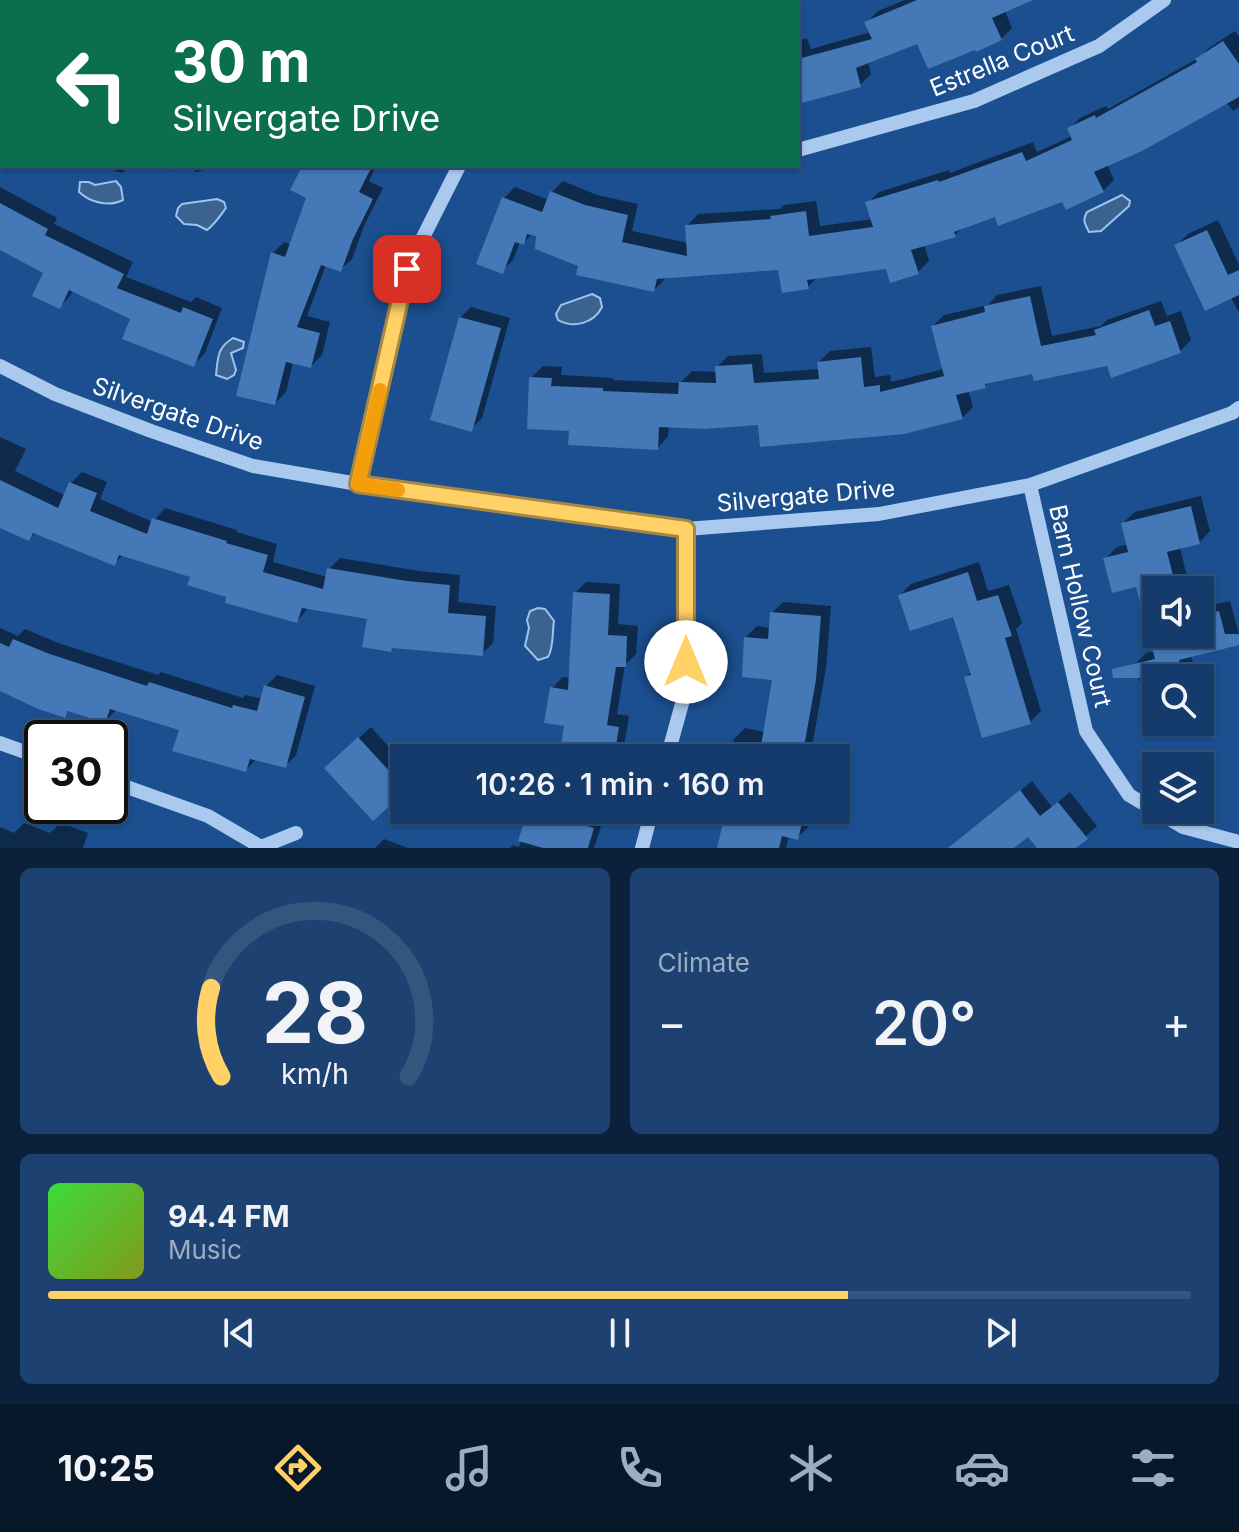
<!DOCTYPE html>
<meta charset="utf-8">
<style>
body{margin:0;font-family:Inter,sans-serif;background:#1d4271;color:#f1f3f6;height:100vh;display:flex;flex-direction:column;font-size:30px;white-space:nowrap}
*{box-sizing:border-box;margin:0}
p{font-size:26px;color:#9dadc1}
.icon{flex:none;width:44px;height:44px;fill:none;stroke:currentColor;stroke-width:2;stroke-linecap:round;stroke-linejoin:round}
.map{position:relative;height:848px;overflow:hidden}
.sheet{display:flex;flex-direction:column;gap:20px;padding:20px;background:#0b203b;flex:1}
.sheet>*{flex:none}
.banner{position:absolute;left:0px;top:0px;width:800px;height:168px;box-shadow:0 2px 6px #0004,0 0 0 2px #33557e;background:#0b6e4f;color:#fff;overflow:hidden}
.controls{position:absolute;left:1142px;top:576px;display:grid;gap:16px}
.controls a{display:grid;place-items:center;width:72px;height:72px;border-radius:0px;background:#143b6b;box-shadow:0 2px 6px #0004,0 0 0 2px #33557e;font-size:40px}
.speed{position:absolute;left:24px;top:720px;display:flex;gap:16px;font-size:40px;font-weight:700;text-align:center}
.speed>*{display:grid;place-content:center;width:104px;height:104px;border-radius:50%;background:#143b6b;box-shadow:0 2px 6px #0004,0 0 0 2px #33557e;line-height:1}
.speed .limit{border:4px solid #111;border-radius:12px;background:#fff;color:#111}
.pin{position:absolute;display:grid;place-items:center;width:68px;height:68px;color:#fff;margin:-34px;border-radius:16px;box-shadow:0 4px 12px #0006}
.me{position:absolute;width:88px;margin:-44px;rotate:0deg;stroke-linejoin:round;filter:drop-shadow(0 0 6px #0008)}
.turn{display:flex;align-items:center;gap:28px;height:168px;padding:0 40px;font-size:36px}
.turn .icon{width:104px;height:104px;stroke-width:2.5}
.turn b{display:block;font-size:56px;line-height:68px}
.big{font-size:60px;font-weight:600;line-height:1.1}
.sheet .widget{flex:1;display:flex;flex-direction:column;justify-content:center;gap:12px;min-width:0;padding:0 28px;border-radius:12px;background:#1d4271}
.sheet .dial{align-items:center;gap:0}
.dial svg{height:208px;overflow:visible;fill:none;stroke:#33557e;stroke-width:7;stroke-linecap:round;text-anchor:middle}
.dial text{fill:#f1f3f6;stroke:none}
.song{display:flex;align-items:center;gap:24px}
.cover{width:96px;height:96px;border-radius:12px;background:linear-gradient(135deg,hsl(120 70% 55%),hsl(70 70% 35%))}
.played{height:8px;border-radius:4px;background:linear-gradient(90deg,#ffd166 70%,#33557e 70%)}
.keys{display:flex;justify-content:space-around;direction:ltr}
.heat{display:flex;justify-content:space-between;align-items:center;font-size:44px;direction:ltr}
.sheet .tiles{flex:1;display:grid;gap:20px;grid-template-columns:1fr 1fr}
.widget:last-child{grid-column:span 2}
.trip{position:absolute;left:390px;top:744px;width:460px;height:80px;border-radius:0px;background:#143b6b;box-shadow:0 2px 6px #0004,0 0 0 2px #33557e;font-weight:600;line-height:80px;text-align:center}
.dock{display:flex;height:128px;justify-content:space-around;align-items:center;background:#08182b;color:#9dadc1}
.dock .icon{width:56px;height:56px}
.dock .selected{color:#ffd166}
.dock b{font-size:36px;color:#f1f3f6}
.map>svg:first-child{display:block}
.water{fill:#3c6290;stroke:#9cc4f0;stroke-width:2}
.shadow{fill:#0007}
.building{fill:#4478b7}
.lines{fill:none;stroke-linecap:round;stroke-linejoin:round}
.minor{stroke:#a9c9ee;stroke-width:14}
.route-casing{stroke:#a68842;stroke-width:20}
.route{stroke:#ffd166;stroke-width:14}
.slow{stroke:#f59e0b;stroke-width:14}
.labels{text-anchor:middle;stroke-width:6;stroke-linejoin:round;paint-order:stroke}
.street-label{font-size:24px;fill:#fff;stroke:#1b4f8f}
</style>
<div class="map">
<svg width="1239" height="848" viewBox="0 0 1239 848">
<rect width="100%" height="100%" fill="#1b4f8f"/>
<path class="water" d="M 116,181 L 121,187 L 123,200 C 109,207 91,203 79,192 L 80,182 L 89,182 L 95,185 Z
M 1122,195 L 1130,201 L 1129,206 L 1101,231 L 1089,232 C 1085,224 1082,220 1087,212 Z
M 217,199 L 224,202 L 226,208 C 220,216 215,224 207,230 L 197,225 L 184,224 L 176,216 L 178,208 L 182,204 Z
M 592,294 L 600,298 L 602,307 C 594,323 574,329 558,320 L 556,314 L 561,305 Z
M 233,338 L 244,342 L 243,348 L 231,353 L 236,370 L 234,375 L 227,379 L 216,375 C 218,357 217,348 233,338 Z
M 538,608 L 545,609 L 554,621 C 552,633 554,647 548,657 L 538,660 L 525,646 L 529,628 L 527,620 L 530,611 Z"/>
<path class="shadow" d="M 220,0 L 287,0 L 288,2 L 221,2 Z
M 418,0 L 461,0 L 459,2 L 417,2 Z
M 628,0 L 680,0 L 679,2 L 627,2 Z
M 905,0 L 1027,0 L 1005,11 L 1012,28 L 1001,39 L 918,41 L 868,61 L 871,74 L 860,85 L 798,102 L 798,41 L 807,38 L 811,49 L 871,32 L 867,22 L 878,11 Z
M 0,8 L 2,10 L 2,82 L 0,83 Z
M 1235,31 L 1239,37 L 1239,107 L 1233,111 L 1226,102 L 1107,164 L 1114,180 L 1103,191 L 996,214 L 963,227 L 955,235 L 924,244 L 929,261 L 918,272 L 888,267 L 818,276 L 808,287 L 780,268 L 665,276 L 665,279 L 654,290 L 581,265 L 538,234 L 533,233 L 523,243 L 520,242 L 513,260 L 502,271 L 504,198 L 515,187 L 549,200 L 552,192 L 563,181 L 597,195 L 638,204 L 632,231 L 688,243 L 687,226 L 698,214 L 780,209 L 784,205 L 816,201 L 820,226 L 873,219 L 868,203 L 879,192 L 949,170 L 950,173 L 1033,142 L 1037,152 L 1072,136 L 1069,129 L 1080,118 L 1106,106 L 1108,109 L 1200,57 L 1209,48 Z
M 99,166 L 129,166 L 122,173 Z
M 168,166 L 193,166 L 169,171 Z
M 193,166 L 223,166 L 195,172 Z
M 304,166 L 376,166 L 369,181 L 383,188 L 364,226 L 352,259 L 340,270 L 326,265 L 307,316 L 330,322 L 322,355 L 311,366 L 293,362 L 286,392 L 275,403 L 273,253 L 284,242 L 292,245 L 309,197 Z
M 0,187 L 57,218 L 54,224 L 133,262 L 126,277 L 191,302 L 196,297 L 222,308 L 205,353 L 194,364 L 132,318 L 73,290 L 70,296 L 59,307 L 46,272 L 0,248 Z
M 1218,220 L 1239,265 L 1239,313 L 1231,297 L 1177,245 L 1188,234 Z
M 1041,286 L 1052,336 L 1101,326 L 1107,320 L 1161,301 L 1167,316 L 1181,311 L 1191,340 L 1180,351 L 1112,375 L 1108,364 L 1034,372 L 990,381 L 985,386 L 968,390 L 973,407 L 962,418 L 669,426 L 668,437 L 657,448 L 571,429 L 531,378 L 543,366 L 562,367 L 561,375 L 613,378 L 613,380 L 680,383 L 692,371 L 718,372 L 717,367 L 728,356 L 762,354 L 764,373 L 820,369 L 819,362 L 830,351 L 871,347 L 875,377 L 890,375 L 891,382 L 944,369 L 933,326 L 944,315 L 988,305 L 997,295 Z
M 471,307 L 510,318 L 482,418 L 471,429 L 460,318 Z
M 0,437 L 26,449 L 15,471 L 66,496 L 71,483 L 82,472 L 107,482 L 100,499 L 153,522 L 165,508 L 237,530 L 236,532 L 277,544 L 273,562 L 327,577 L 329,569 L 340,558 L 419,571 L 460,575 L 458,602 L 496,606 L 493,643 L 482,654 L 369,617 L 309,607 L 297,621 L 192,575 L 124,554 L 114,564 L 36,532 L 29,539 L 0,525 Z
M 1201,496 L 1210,531 L 1199,543 L 1180,547 L 1190,590 L 1156,590 L 1156,634 L 1200,634 L 1200,608 L 1230,601 L 1239,634 L 1191,655 L 1195,673 L 1191,678 L 1156,678 L 1156,692 L 1143,695 L 1135,664 L 1146,653 L 1155,651 L 1138,585 L 1106,558 L 1117,547 L 1129,544 L 1123,523 L 1135,512 Z
M 979,562 L 988,591 L 1009,585 L 1022,623 L 1016,629 L 1041,711 L 1030,722 L 966,678 L 972,671 L 954,614 L 900,595 L 911,584 Z
M 586,582 L 620,584 L 618,624 L 638,626 L 636,654 L 625,665 L 617,714 L 629,716 L 623,753 L 618,758 L 561,758 L 566,724 L 552,688 L 563,677 L 571,678 L 575,593 Z
M 783,602 L 831,606 L 826,668 L 810,758 L 730,758 L 734,739 L 745,728 L 765,732 L 774,678 L 746,637 L 757,626 L 771,628 L 772,613 Z
M 0,628 L 18,636 L 25,629 L 58,643 L 158,675 L 161,672 L 243,698 L 246,695 L 262,699 L 266,686 L 277,675 L 315,686 L 296,755 L 285,766 L 257,758 L 246,770 L 181,729 L 117,709 L 105,721 L 70,710 L 65,715 L 0,689 Z
M 371,727 L 404,764 L 404,790 L 338,757 Z
M 1032,781 L 1052,807 L 1070,792 L 1097,826 L 1073,848 L 1039,848 L 1028,834 L 1011,848 L 972,848 L 963,838 Z
M 530,810 L 579,810 L 604,817 L 594,848 L 510,848 L 513,845 L 519,847 Z
M 728,810 L 812,810 L 808,827 L 797,838 L 789,836 L 786,848 L 719,848 Z
M 24,823 L 50,833 L 61,823 L 88,833 L 83,848 L 0,848 L 0,827 L 14,833 Z
M 384,839 L 408,848 L 375,848 Z"/>
<path class="building" d="M 917,0 L 1033,0 L 992,18 L 1002,40 L 976,52 L 975,50 L 928,69 L 917,44 L 856,68 L 861,87 L 798,104 L 798,59 L 872,39 L 864,22 Z
M 1223,41 L 1239,64 L 1239,97 L 1142,151 L 1094,172 L 1104,192 L 1066,210 L 1062,202 L 998,226 L 995,217 L 954,232 L 956,237 L 911,250 L 919,274 L 890,283 L 886,269 L 807,280 L 809,289 L 782,293 L 778,270 L 657,279 L 654,292 L 576,275 L 578,266 L 535,249 L 536,236 L 527,234 L 524,245 L 515,242 L 503,274 L 476,264 L 502,197 L 542,212 L 550,191 L 585,205 L 628,215 L 622,242 L 687,256 L 685,225 L 771,219 L 770,216 L 806,211 L 809,236 L 873,227 L 865,202 L 938,180 L 939,182 L 1022,152 L 1026,161 L 1072,140 L 1067,128 L 1095,115 L 1096,118 L 1197,62 L 1195,59 Z
M 302,166 L 372,166 L 359,192 L 373,199 L 353,239 L 341,272 L 321,265 L 297,327 L 320,333 L 311,368 L 286,362 L 275,405 L 236,396 L 271,252 L 285,257 L 306,198 L 290,190 Z
M 0,203 L 48,229 L 45,235 L 124,274 L 117,288 L 181,313 L 183,307 L 213,319 L 194,367 L 122,339 L 130,319 L 69,290 L 60,309 L 32,296 L 43,273 L 0,250 Z
M 1207,230 L 1228,275 L 1239,270 L 1239,295 L 1205,311 L 1174,245 Z
M 1030,296 L 1041,346 L 1096,335 L 1094,330 L 1149,310 L 1155,326 L 1170,321 L 1181,353 L 1111,378 L 1107,366 L 1034,381 L 1032,374 L 985,384 L 986,388 L 956,395 L 963,419 L 904,434 L 760,447 L 758,425 L 705,429 L 659,427 L 658,450 L 568,445 L 569,431 L 527,429 L 529,377 L 552,378 L 551,386 L 603,388 L 603,391 L 678,394 L 679,382 L 716,383 L 715,366 L 752,364 L 754,383 L 819,379 L 817,362 L 861,357 L 864,387 L 880,385 L 880,392 L 944,376 L 931,326 L 985,312 L 984,306 Z
M 459,317 L 501,328 L 472,432 L 430,420 Z
M 0,480 L 58,508 L 69,482 L 97,493 L 90,511 L 147,534 L 152,518 L 227,541 L 226,543 L 268,555 L 263,572 L 323,589 L 327,568 L 407,581 L 450,585 L 448,613 L 486,616 L 483,656 L 392,648 L 391,652 L 362,647 L 367,619 L 302,608 L 297,623 L 225,603 L 226,597 L 187,585 L 190,577 L 119,555 L 115,566 L 33,533 L 29,541 L 0,528 Z
M 1191,506 L 1200,544 L 1167,552 L 1174,579 L 1156,583 L 1156,631 L 1148,632 L 1136,587 L 1112,593 L 1103,558 L 1128,552 L 1121,523 Z
M 968,572 L 977,601 L 998,595 L 1012,636 L 1005,638 L 1031,724 L 982,738 L 964,677 L 971,675 L 953,617 L 910,631 L 898,595 Z
M 573,592 L 610,594 L 608,635 L 627,636 L 626,667 L 616,667 L 607,725 L 619,727 L 614,758 L 559,758 L 564,726 L 544,723 L 550,687 L 568,690 Z
M 1219,611 L 1225,634 L 1239,634 L 1239,645 L 1179,660 L 1183,678 L 1113,678 L 1112,669 L 1155,659 L 1148,634 L 1200,634 L 1200,616 Z
M 770,612 L 821,616 L 816,680 L 802,758 L 759,758 L 772,680 L 742,677 L 744,637 L 768,639 Z
M 13,639 L 47,653 L 147,686 L 149,682 L 232,708 L 233,705 L 257,711 L 264,685 L 305,697 L 286,768 L 250,759 L 246,772 L 172,751 L 179,730 L 110,709 L 105,723 L 68,711 L 65,718 L 36,708 L 0,691 L 0,643 L 9,647 Z
M 358,737 L 404,787 L 404,793 L 373,821 L 324,768 Z
M 1020,790 L 1040,816 L 1058,802 L 1088,839 L 1076,848 L 1037,848 L 1028,837 L 1014,848 L 948,848 Z
M 528,810 L 572,810 L 569,821 L 594,828 L 588,848 L 543,848 L 518,841 Z
M 726,810 L 805,810 L 798,840 L 782,836 L 779,848 L 717,848 Z"/>
<g class="lines">
<path class="minor" d="M 108,0 L 111,2
M 543,2 L 544,0
M 798,150 L 974,101 L 1099,46 L 1164,0
M 0,366 L 55,394 L 151,431 L 253,466 L 358,484 L 686,529 L 879,514 L 1030,485 L 1232,413 L 1239,408
M 358,484 L 407,269 L 459,166
M 1030,485 L 1086,731 L 1129,795 L 1183,827 L 1239,842
M 0,743 L 42,758
M 667,758 L 686,689 L 686,529
M 110,781 L 208,816 L 261,847
M 261,847 L 296,833
M 642,848 L 652,810"/>
</g>
<g class="lines">
<g class="route-casing">
<path id="route" d="M 407,269 L 358,484 L 686,529 L 686,662"/>
</g>
<use href="#route" class="route"/>
<path class="slow" d="M 380,390 L 358,484 L 398,490"/>
</g>
<g class="labels">
<g class="street-label">
<text transform="translate(1002 61) rotate(-22)" y="8">Estrella Court</text>
<text transform="translate(178 414) rotate(19)" y="8">Silvergate Drive</text>
<text transform="translate(806 496) rotate(-5)" y="8">Silvergate Drive</text>
<text transform="translate(1080 606) rotate(77)" y="8">Barn Hollow Court</text>
</g>
</g>
</svg>
<div class="controls">
<a><svg class="icon" aria-label="sound" viewBox="0 0 24 24"><path d="M4 9h4l5-4v14l-5-4H4zM17 9q2 3 0 6"/></svg></a>
<a><svg class="icon" aria-label="search" viewBox="0 0 24 24"><circle cx="10" cy="10" r="6"/><path d="M15 15l6 6"/></svg></a>
<a><svg class="icon" aria-label="layers" viewBox="0 0 24 24"><path d="M12 4l9 5-9 5-9-5zM3 14l9 5 9-5"/></svg></a>
</div>
<div class="speed"><div class="limit">30</div></div>
<div class="pin" style="left:407px;top:269px;background:#d93025"><svg class="icon" aria-label="arrive" viewBox="0 0 24 24"><path d="M6 21V4h12l-3 4 3 4H6"/></svg></div>
<svg class="me" style="left:686px;top:662px" viewBox="-20 -20 40 40"><circle r="19" fill="#fff"/><path d="M0-13L10 11 0 6-10 11z" fill="#ffd166"/></svg>
<div class="trip">10:26 · 1 min · 160 m</div>
<div class="banner">
<div class="turn"><svg class="icon" aria-label="left" viewBox="0 0 24 24"><path d="M17 20v-9H6M10 6l-5 5 5 5"/></svg><div><b>30 m</b>Silvergate Drive</div></div>
</div>
</div>
<section class="sheet">
<div class="tiles">
<div class="widget dial"><svg viewBox="0 0 100 80">
<path d="M14 69A42 42 0 1 1 86 69"/>
<path d="M14 69A42 42 0 0 1 10 35" stroke="#ffd166"/>
<text x="50" y="56" font-size="32" font-weight="700">28</text>
<text x="50" y="72" font-size="11">km/h</text>
</svg></div>
<div class="widget"><p>Climate</p>
<div class="heat"><a>−</a><b class="big">20°</b><a>+</a></div>
</div>
<div class="widget">
<div class="song"><i class="cover"></i><div><b>94.4 FM</b><p>Music</p></div></div>
<div class="played"></div>
<div class="keys"><svg class="icon" aria-label="previous" viewBox="0 0 24 24"><path d="M18 5L8 12l10 7zM5 5v14"/></svg><svg class="icon" aria-label="pause" viewBox="0 0 24 24"><path d="M8 5v14M16 5v14"/></svg><svg class="icon" aria-label="next" viewBox="0 0 24 24"><path d="M6 5l10 7-10 7zM19 5v14"/></svg></div>
</div>
</div>
</section>
<nav class="dock">
<b>10:25</b>
<svg class="icon selected" aria-label="directions" viewBox="0 0 24 24"><path d="M12 3l9 9-9 9-9-9zM9 14v-3h6M13 9l2 2-2 2"/></svg>
<svg class="icon" aria-label="music" viewBox="0 0 24 24"><path d="M9 18V5l10-2v13"/><circle cx="6" cy="18" r="3"/><circle cx="16" cy="16" r="3"/></svg>
<svg class="icon" aria-label="phone" viewBox="0 0 24 24"><path d="M5 4h4l2 5-3 2q2 4 5 5l2-3 5 2v4C11 20 4 13 5 4z"/></svg>
<svg class="icon" aria-label="climate" viewBox="0 0 24 24"><path d="M12 3v18M4 7l16 10M4 17L20 7"/></svg>
<svg class="icon" aria-label="car" viewBox="0 0 24 24"><path d="M5 17H2v-5l4-1 3-4h7l3 4 3 1v5h-3M9 17h6M6 11h13"/><circle cx="7" cy="17" r="2"/><circle cx="17" cy="17" r="2"/></svg>
<svg class="icon" aria-label="filters" viewBox="0 0 24 24"><path d="M4 7h16M4 17h16"/><circle cx="9" cy="7" r="2"/><circle cx="15" cy="17" r="2"/></svg>
</nav>
